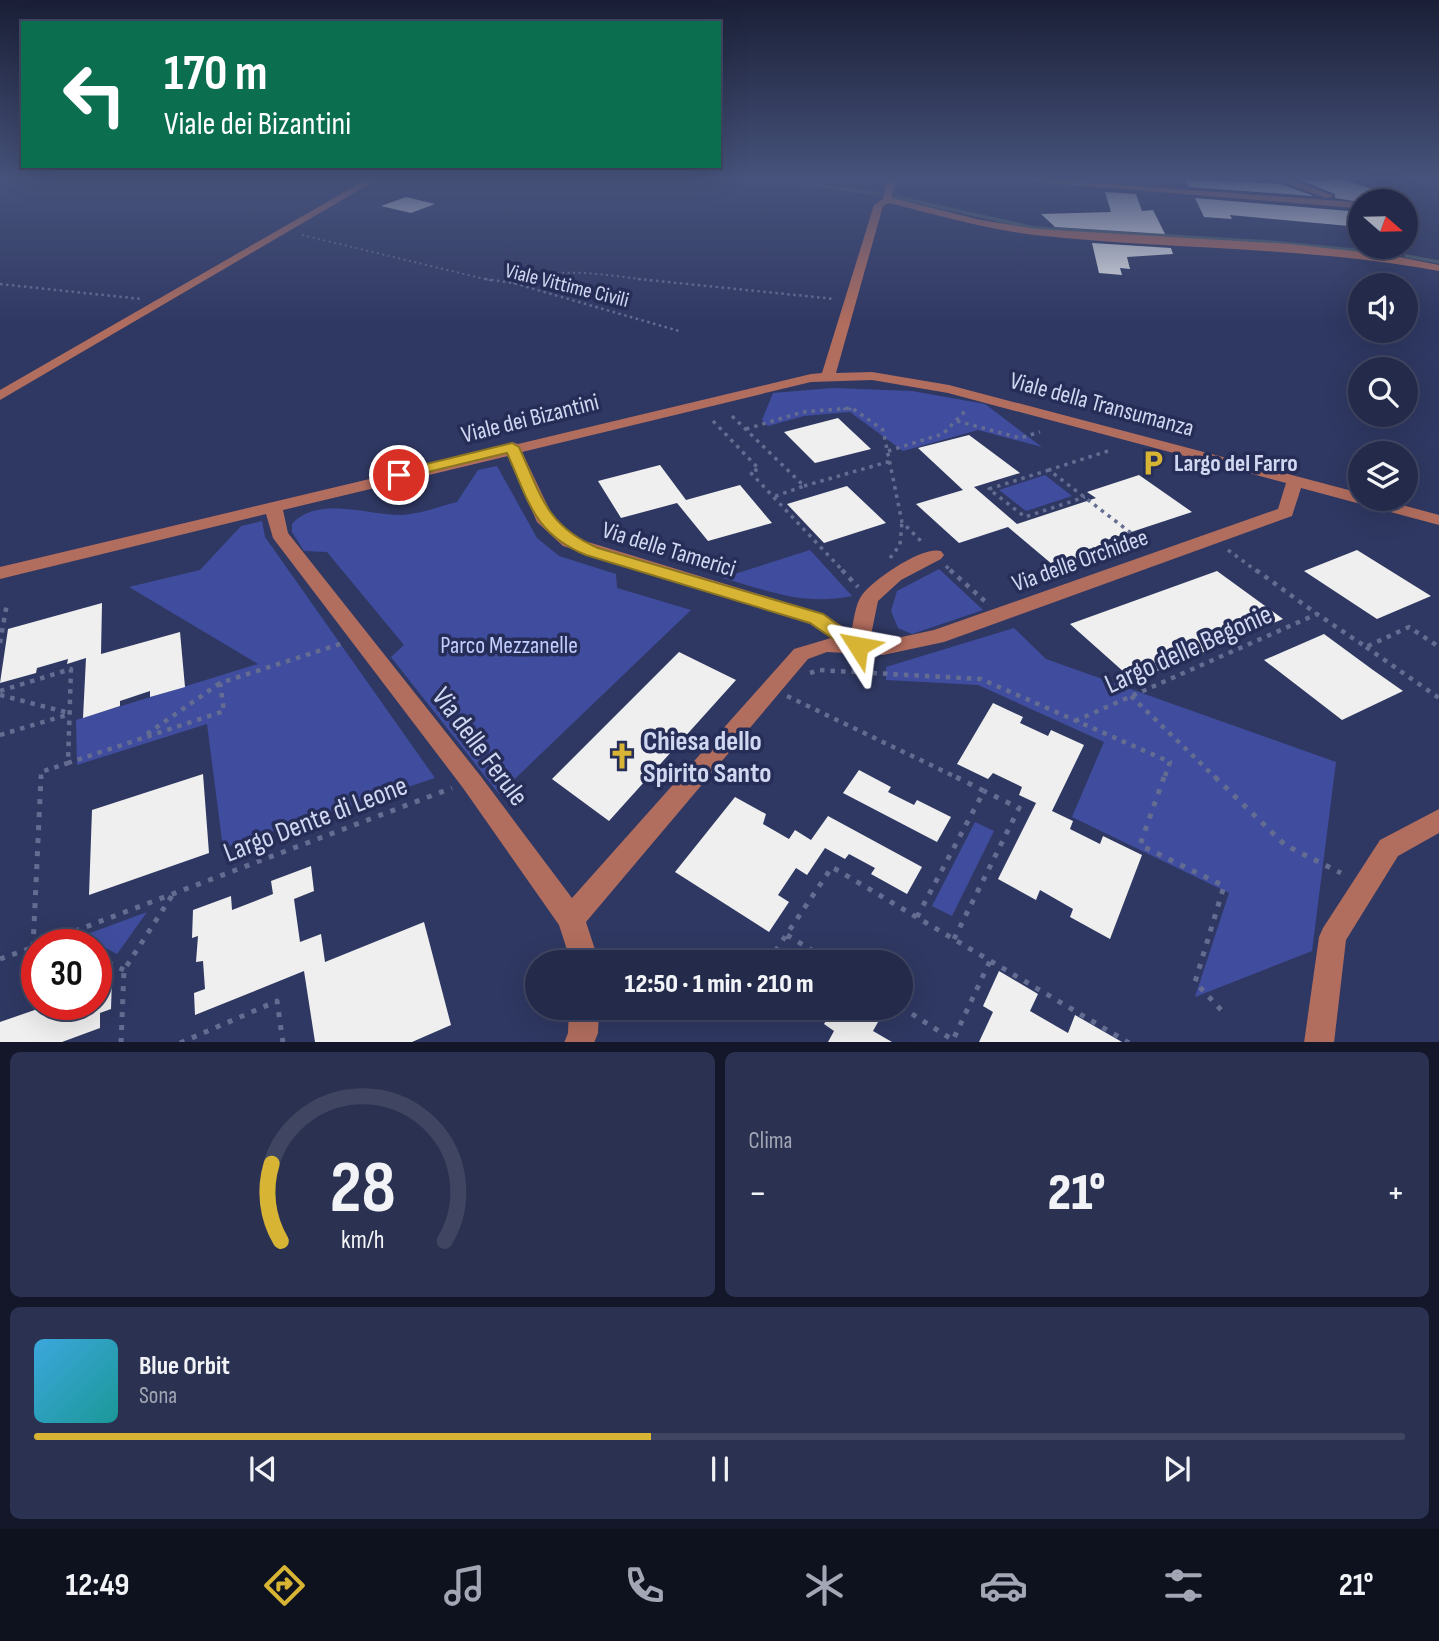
<!DOCTYPE html>
<html lang="it">
<meta charset="utf-8">
<style>
body{margin:0;font-family:"Sofia Sans Condensed",sans-serif;background:#2b3251;color:#f1f3f6;height:100vh;display:flex;flex-direction:column;font-size:26px;white-space:nowrap}
*{box-sizing:border-box;margin:0}
p{font-size:23px;color:#a3a7b5}
.icon{flex:none;width:38px;height:38px;fill:none;stroke:currentColor;stroke-width:2;stroke-linecap:round;stroke-linejoin:round}
.map{position:relative;height:1042px;overflow:hidden}
.sheet{display:flex;flex-direction:column;gap:10px;padding:10px;background:#131729;flex:1}
.sheet>*{flex:none}
.guide{position:absolute;left:21px;top:21px;width:700px;height:147px;border-radius:0px;box-shadow:0 7px 28px #0002,0 0 0 2px #404662;background:#0b6e4f;color:#fff;overflow:hidden}
.needle{width:46px;rotate:110deg}
.buttons{position:absolute;left:1348px;top:189px;display:grid;gap:14px}
.buttons a{display:grid;place-items:center;width:70px;height:70px;border-radius:50%;background:#232a4a;box-shadow:0 7px 28px #0002,0 0 0 2px #404662;font-size:35px}
.speed{position:absolute;left:21px;top:929px;display:flex;gap:14px;font-size:35px;font-weight:700;text-align:center}
.speed>*{display:grid;place-content:center;width:91px;height:91px;border-radius:50%;background:#232a4a;box-shadow:0 7px 28px #0002,0 0 0 2px #404662;line-height:1}
.speed .limit{border:10px solid #d22;background:#fff;color:#111}
.pin{position:absolute;display:grid;place-items:center;width:60px;height:60px;color:#fff;margin:-30px;border:4px solid #fff;border-radius:50%;box-shadow:0 2px 7px #0007}
.me{position:absolute;width:77px;margin:-38px;rotate:304deg;stroke-linejoin:round;filter:drop-shadow(0 0 5px #0008)}
.turn{display:flex;align-items:center;gap:24px;height:147px;padding:0 28px;font-size:32px}
.turn .icon{width:91px;height:91px;stroke-width:2.5}
.turn b{display:block;font-size:49px;line-height:60px}
.big{font-size:52px;font-weight:800;line-height:1.1}
.sheet .card{flex:1;display:flex;flex-direction:column;justify-content:center;gap:10px;min-width:0;padding:0 24px;border-radius:10px;background:#2b3251}
.sheet .dial{align-items:center;gap:0}
.dial svg{height:182px;overflow:visible;fill:none;stroke:#404662;stroke-width:7;stroke-linecap:round;text-anchor:middle}
.dial text{fill:#f1f3f6;stroke:none}
.song{display:flex;align-items:center;gap:21px}
.cover{width:84px;height:84px;border-radius:10px;background:linear-gradient(135deg,hsl(200 70% 55%),hsl(180 70% 35%))}
.played{height:7px;border-radius:4px;background:linear-gradient(90deg,#d7b434 45%,#404662 45%)}
.keys{display:flex;justify-content:space-around;direction:ltr}
.heat{display:flex;justify-content:space-between;align-items:center;font-size:38px;direction:ltr}
.sheet .tiles{flex:1;display:grid;gap:10px;grid-template-columns:1fr 1fr}
.card:last-child{grid-column:span 2}
.trip{position:absolute;left:525px;top:950px;width:388px;height:70px;border-radius:35px;background:#232a4a;box-shadow:0 7px 28px #0002,0 0 0 2px #404662;font-weight:800;line-height:70px;text-align:center}
.tab-bar{display:flex;height:112px;justify-content:space-around;align-items:center;background:#0e111e;color:#a3a7b5}
.tab-bar .icon{width:49px;height:49px}
.tab-bar .current{color:#d7b434}
.tab-bar b{font-size:32px;color:#f1f3f6}
.map>svg:first-child{display:block}
.green{fill:#404d9f}
.lines{fill:none;stroke-linecap:round;stroke-linejoin:round}
.stream{stroke:#4e5f6b;stroke-width:3.5}
.building{fill:#efefef}
.path-far4{stroke:#646d91;stroke-width:2;stroke-dasharray:2 3.5;stroke-linecap:butt}
.path-far3{stroke:#646d91;stroke-width:2.5;stroke-dasharray:2.5 3.5;stroke-linecap:butt}
.path-far2{stroke:#646d91;stroke-width:3.5;stroke-dasharray:3.5 5;stroke-linecap:butt}
.path-far1{stroke:#646d91;stroke-width:4.5;stroke-dasharray:4.5 6;stroke-linecap:butt}
.path{stroke:#646d91;stroke-width:5;stroke-dasharray:5 8;stroke-linecap:butt}
.minor{fill:#b16d5e;fill-rule:evenodd}
.route{fill:#d7b434;stroke:#8c7522;stroke-width:2}
.labels{text-anchor:middle;stroke-width:7;stroke-linejoin:round;paint-order:stroke}
.far-street-label{font-size:21px;fill:#d0d7f1;stroke:#262d57}
.street-label{font-size:24px;fill:#d0d7f1;stroke:#262d57}
.poi-label{font-size:24px;font-weight:bold;fill:#d0d7f1;stroke:#262d57;text-anchor:start}
.park-label{font-size:24px;fill:#c1ceff;stroke:#262d57}
.near-street-label{font-size:28px;fill:#d0d7f1;stroke:#262d57}
.near-poi-label{font-size:28px;font-weight:bold;fill:#d0d7f1;stroke:#262d57;text-anchor:start}
</style>
<div class="map">
<svg width="1439" height="1043" viewBox="0 0 1439 1043">
<rect width="100%" height="100%" fill="#2f3862"/>
<path class="green" d="M 833,388 L 912,391 L 985,404 L 1042,447 L 978,430 L 903,451 L 850,412 L 804,416 L 768,426 L 762,420 L 773,393 Z
M 497,466 L 537,538 L 559,556 L 616,574 L 617,588 L 691,610 L 499,794 L 391,657 L 404,645 L 327,552 L 304,551 L 292,532 L 292,524 C 318,495 369,516 403,515 C 420,514 440,506 457,502 L 478,470 Z
M 1045,475 L 1072,496 L 1026,511 L 999,490 Z
M 262,521 L 265,537 L 435,778 L 223,848 L 207,724 L 77,765 L 76,720 L 258,664 L 129,587 L 200,570 L 241,526 Z
M 810,550 L 852,596 C 803,606 770,591 722,578 Z
M 939,569 L 983,610 L 912,634 L 898,628 L 891,611 L 897,591 Z
M 1014,628 L 1046,659 L 1336,762 L 1312,951 L 1195,997 L 1229,893 L 1072,817 L 1104,742 L 978,685 L 886,680 L 886,667 Z
M 975,822 L 994,831 L 952,916 L 932,906 Z
M 147,912 L 117,954 L 82,936 Z"/>
<g class="lines">
<path class="stream" d="M 770,179 L 880,194
M 896,197 L 1034,228 L 1269,242 L 1384,253
M 1406,256 L 1439,262"/>
</g>
<path class="building" d="M 1185,179 L 1280,184 L 1314,196 L 1189,187 Z
M 1342,179 L 1393,196 L 1360,202 L 1335,198 L 1335,194 L 1300,180 Z
M 1105,192 L 1136,194 L 1142,211 L 1153,210 L 1165,234 L 1055,227 L 1041,214 L 1111,212 Z
M 406,197 L 435,204 L 411,213 L 381,206 Z
M 1195,198 L 1360,212 L 1360,227 L 1230,215 L 1232,219 L 1204,217 Z
M 1092,243 L 1171,248 L 1173,254 L 1127,257 L 1130,269 L 1120,268 L 1122,275 L 1099,273 Z
M 838,418 L 871,449 L 815,463 L 784,432 Z
M 969,435 L 1020,473 L 974,487 L 1017,524 L 1096,498 L 1087,492 L 1139,475 L 1192,512 L 1107,540 L 1120,550 L 1059,570 L 1008,527 L 959,543 L 916,504 L 963,490 L 918,448 Z
M 660,465 L 686,500 L 740,485 L 772,523 L 708,541 L 677,503 L 621,518 L 598,481 Z
M 847,486 L 886,523 L 824,543 L 787,504 Z
M 1357,550 L 1431,596 L 1377,619 L 1304,571 Z
M 1217,571 L 1283,619 L 1134,681 L 1070,624 Z
M 102,603 L 101,654 L 180,632 L 185,687 L 150,697 L 150,691 L 120,701 L 120,706 L 83,718 L 86,658 L 67,664 L 68,659 L 37,668 L 36,673 L 0,683 L 8,629 Z
M 1324,634 L 1373,670 L 1403,691 L 1342,720 L 1264,660 Z
M 679,652 L 736,680 L 609,821 L 552,779 Z
M 993,703 L 1023,717 L 1020,723 L 1048,736 L 1051,730 L 1084,745 L 1052,811 L 1073,821 L 1070,829 L 1100,844 L 1103,836 L 1142,855 L 1110,939 L 1070,917 L 1073,909 L 1040,890 L 1036,900 L 998,879 L 1036,803 L 1019,795 L 1022,787 L 993,773 L 988,779 L 957,764 Z
M 859,770 L 891,787 L 888,792 L 914,805 L 917,800 L 951,817 L 937,842 L 843,793 Z
M 203,774 L 209,853 L 89,895 L 92,810 Z
M 735,797 L 766,814 L 763,824 L 789,839 L 795,830 L 811,840 L 828,816 L 922,867 L 907,894 L 871,874 L 875,868 L 849,854 L 845,859 L 825,848 L 807,875 L 796,868 L 778,895 L 789,902 L 769,932 L 675,872 Z
M 311,866 L 314,891 L 294,899 L 300,942 L 321,934 L 325,962 L 424,922 L 451,1025 L 412,1042 L 315,1042 L 304,971 L 195,1015 L 194,993 L 205,989 L 203,961 L 196,962 L 198,936 L 192,938 L 193,910 L 231,896 L 232,910 L 273,894 L 271,881 Z
M 999,971 L 1038,994 L 1030,1011 L 1068,1033 L 1075,1015 L 1122,1042 L 979,1042 L 993,1012 L 983,1006 Z
M 112,979 L 111,1009 L 100,1013 L 100,1028 L 62,1042 L 0,1042 L 0,1022 L 52,1004 L 96,1004 L 96,985 Z
M 834,1008 L 886,1008 L 873,1031 L 892,1042 L 828,1042 L 834,1031 L 824,1024 Z"/>
<g class="lines">
<path class="path-far4" d="M 302,235 L 493,281
M 519,281 C 564,265 610,276 655,281"/>
<path class="path-far3" d="M 485,279 L 513,283 L 679,331
M 638,279 L 835,299
M 513,283 L 524,279
M 0,284 L 141,299
M 843,409 L 853,409"/>
<path class="path-far2" d="M 732,416 L 804,486 L 773,497
M 713,421 L 759,469 L 750,472 L 844,572
M 957,421 L 1020,438 L 1040,432
M 746,429 L 803,412 L 852,408 L 883,430 L 902,522 L 923,543
M 888,451 L 943,434 L 967,409
M 1108,451 L 1049,470 L 1148,546
M 1049,470 L 989,489 L 1025,517 L 1085,497
M 804,486 L 891,461
M 1228,550 L 1258,572
M 890,558 L 900,545 L 902,522
M 946,566 L 952,572"/>
<path class="path-far1" d="M 842,570 L 858,587
M 950,570 L 987,603
M 1256,570 L 1317,614
M 0,643 L 7,603
M 1366,647 L 1439,698
M 810,673 L 819,670 L 981,679 L 1170,762 L 1164,779
M 0,691 L 71,669 L 68,763 L 224,711 L 220,683 L 343,643
M 0,695 L 69,713
M 787,696 L 960,779
M 1131,696 L 1217,779
M 1075,721 L 1317,614 L 1366,647 L 1409,627 L 1439,647
M 147,734 L 220,683
M 0,735 L 70,714
M 41,779 L 41,772 L 68,763"/>
<path class="path" d="M 1164,777 L 1140,845 L 1224,886 L 1195,982 L 1224,1013
M 1215,777 L 1285,845 L 1341,873
M 917,917 L 984,791 L 956,777
M 787,935 L 831,962
M 55,939 L 69,945
M 954,939 L 1019,808 L 984,791
M 38,945 L 452,788
M 33,947 L 41,777
M 96,957 L 124,970
M 0,959 L 34,947
M 768,962 L 832,867 L 1129,1043
M 901,1007 L 953,1040 L 990,961
M 121,1043 L 124,970 L 173,894
M 180,1043 L 277,1001 L 283,1043"/>
<path class="minor" d="M 367,179 L 378,179 L 0,400 L 0,390 Z
M 887,179 L 896,179 L 892,198 L 981,220 L 1037,229 L 1289,244 L 1389,255 L 1439,265 L 1439,271 C 1305,246 1170,250 1035,235 C 985,229 937,215 889,203 L 883,206 L 836,373 L 872,372 L 949,385 L 1360,493 L 1360,499 L 1380,499 L 1439,515 L 1439,525 L 1301,488 L 1292,516 L 944,642 L 883,655 L 827,652 L 808,659 L 586,922 L 599,962 L 571,962 L 559,925 L 463,788 L 273,538 L 266,514 L 0,579 L 0,567 L 504,447 L 512,442 L 518,444 L 811,374 L 822,373 L 874,205 L 883,199 ZM 872,380 L 948,393 L 1286,483 L 1278,509 L 934,630 L 883,641 L 870,640 L 878,601 L 901,580 L 941,559 L 944,555 L 941,551 C 922,546 874,579 862,595 C 855,604 854,621 851,632 L 824,614 L 575,538 L 554,519 L 522,452 L 811,382 ZM 508,456 L 537,522 L 563,546 L 810,624 L 831,638 L 794,649 L 572,898 L 479,774 L 288,533 L 283,510 Z
M 998,179 L 1043,179 L 1355,202 L 1360,205 L 1355,208 Z
M 1275,179 L 1289,179 L 1334,196 L 1326,198 Z
M 1439,809 L 1439,833 L 1398,856 L 1346,940 L 1334,1043 L 1304,1043 L 1319,937 L 1323,928 L 1380,840 Z
M 569,1008 L 599,1008 L 598,1033 L 594,1043 L 564,1043 L 568,1033 Z"/>
</g>
<linearGradient id="sky" x2="0" y2="1"><stop stop-color="#1a1f36"/><stop offset="0.55" stop-color="#47537c"/><stop offset="1" stop-color="#47537c" stop-opacity="0"/></linearGradient>
<rect width="1439" height="325" fill="url(#sky)"/>
<path class="route" d="M 512,443 L 519,447 C 541,495 546,526 598,548 L 823,614 L 867,646 L 864,651 L 851,651 L 810,623 L 586,555 C 533,533 529,501 507,453 L 399,479 L 391,475 L 394,472 Z"/>
<defs>
<g id="parking-bare" transform="scale(2.1)"><path d="M-3.5-5.5H1a3.5 3.5 0 0 1 0 7H-1V5.5H-3.5ZM-1-3.4V-.6H.8a1.4 1.4 0 0 0 0-2.8Z" fill="#d7b434" stroke="#262d57" stroke-width="2.5" paint-order="stroke"/></g>
<g id="church-bare" transform="scale(2.1)"><path d="M-1.2-6h2.4v3.5h3.3v2.4h-3.3V6h-2.4V-.1h-3.3v-2.4h3.3Z" fill="#d7b434" stroke="#262d57" stroke-width="2.5" paint-order="stroke"/></g>
</defs>
<g fill-rule="evenodd">
<use href="#parking-bare" x="1153" y="463"/>
<use href="#church-bare" x="622" y="756"/>
</g>
<g class="labels">
<g class="far-street-label">
<text transform="translate(567 285) rotate(14)" y="7">Viale Vittime Civili</text>
</g>
<g class="street-label">
<text transform="translate(1102 404) rotate(15)" y="8">Viale della Transumanza</text>
<text transform="translate(530 418) rotate(-14)" y="8">Viale dei Bizantini</text>
<text transform="translate(669 549) rotate(17)" y="8">Via delle Tamerici</text>
<text transform="translate(1080 560) rotate(-20)" y="8">Via delle Orchidee</text>
</g>
<g class="poi-label">
<text x="1174" y="471">Largo del Farro</text>
</g>
<g class="park-label">
<text x="509" y="653">Parco Mezzanelle</text>
</g>
<g class="near-street-label">
<text transform="translate(1188 648) rotate(-24)" y="10">Largo delle Begonie</text>
<text transform="translate(481 746) rotate(53)" y="10">Via delle Ferule</text>
<text transform="translate(315 818) rotate(-21)" y="10">Largo Dente di Leone</text>
</g>
<g class="near-poi-label">
<text x="643" y="750">Chiesa dello<tspan x="643" dy="32">Spirito Santo</tspan></text>
</g>
</g>
</svg>
<div class="buttons">
<a><svg class="needle" viewBox="-14 -14 28 28"><path d="M0-13l5 13h-10z" fill="#e53935"/><path d="M0 13l5-13h-10z" fill="#a3a7b5"/></svg></a>
<a><svg class="icon" aria-label="sound" viewBox="0 0 24 24"><path d="M4 9h4l5-4v14l-5-4H4zM17 9q2 3 0 6"/></svg></a>
<a><svg class="icon" aria-label="search" viewBox="0 0 24 24"><circle cx="10" cy="10" r="6"/><path d="M15 15l6 6"/></svg></a>
<a><svg class="icon" aria-label="layers" viewBox="0 0 24 24"><path d="M12 4l9 5-9 5-9-5zM3 14l9 5 9-5"/></svg></a>
</div>
<div class="speed"><div class="limit">30</div></div>
<div class="pin" style="left:399px;top:475px;background:#d93025"><svg class="icon" aria-label="arrive" viewBox="0 0 24 24"><path d="M6 21V4h12l-3 4 3 4H6"/></svg></div>
<svg class="me" style="left:858px;top:646px" viewBox="-20 -20 40 40"><path d="M0-17L14 15 0 8-14 15z" fill="#d7b434" stroke="#fff" stroke-width="4"/></svg>
<div class="trip">12:50 · 1 min · 210 m</div>
<div class="guide">
<div class="turn"><svg class="icon" aria-label="left" viewBox="0 0 24 24"><path d="M17 20v-9H6M10 6l-5 5 5 5"/></svg><div><b>170 m</b>Viale dei Bizantini</div></div>
</div>
</div>
<section class="sheet">
<div class="tiles">
<div class="card dial"><svg viewBox="0 0 100 80">
<path d="M14 69A42 42 0 1 1 86 69"/>
<path d="M14 69A42 42 0 0 1 10 35" stroke="#d7b434"/>
<text x="50" y="56" font-size="32" font-weight="700">28</text>
<text x="50" y="72" font-size="11">km/h</text>
</svg></div>
<div class="card"><p>Clima</p>
<div class="heat"><a>−</a><b class="big">21°</b><a>+</a></div>
</div>
<div class="card">
<div class="song"><i class="cover"></i><div><b>Blue Orbit</b><p>Sona</p></div></div>
<div class="played"></div>
<div class="keys"><svg class="icon" aria-label="previous" viewBox="0 0 24 24"><path d="M18 5L8 12l10 7zM5 5v14"/></svg><svg class="icon" aria-label="pause" viewBox="0 0 24 24"><path d="M8 5v14M16 5v14"/></svg><svg class="icon" aria-label="next" viewBox="0 0 24 24"><path d="M6 5l10 7-10 7zM19 5v14"/></svg></div>
</div>
</div>
</section>
<nav class="tab-bar">
<b>12:49</b>
<svg class="icon current" aria-label="directions" viewBox="0 0 24 24"><path d="M12 3l9 9-9 9-9-9zM9 14v-3h6M13 9l2 2-2 2"/></svg>
<svg class="icon" aria-label="music" viewBox="0 0 24 24"><path d="M9 18V5l10-2v13"/><circle cx="6" cy="18" r="3"/><circle cx="16" cy="16" r="3"/></svg>
<svg class="icon" aria-label="phone" viewBox="0 0 24 24"><path d="M5 4h4l2 5-3 2q2 4 5 5l2-3 5 2v4C11 20 4 13 5 4z"/></svg>
<svg class="icon" aria-label="climate" viewBox="0 0 24 24"><path d="M12 3v18M4 7l16 10M4 17L20 7"/></svg>
<svg class="icon" aria-label="car" viewBox="0 0 24 24"><path d="M5 17H2v-5l4-1 3-4h7l3 4 3 1v5h-3M9 17h6M6 11h13"/><circle cx="7" cy="17" r="2"/><circle cx="17" cy="17" r="2"/></svg>
<svg class="icon" aria-label="filters" viewBox="0 0 24 24"><path d="M4 7h16M4 17h16"/><circle cx="9" cy="7" r="2"/><circle cx="15" cy="17" r="2"/></svg>
<b>21°</b>
</nav>
